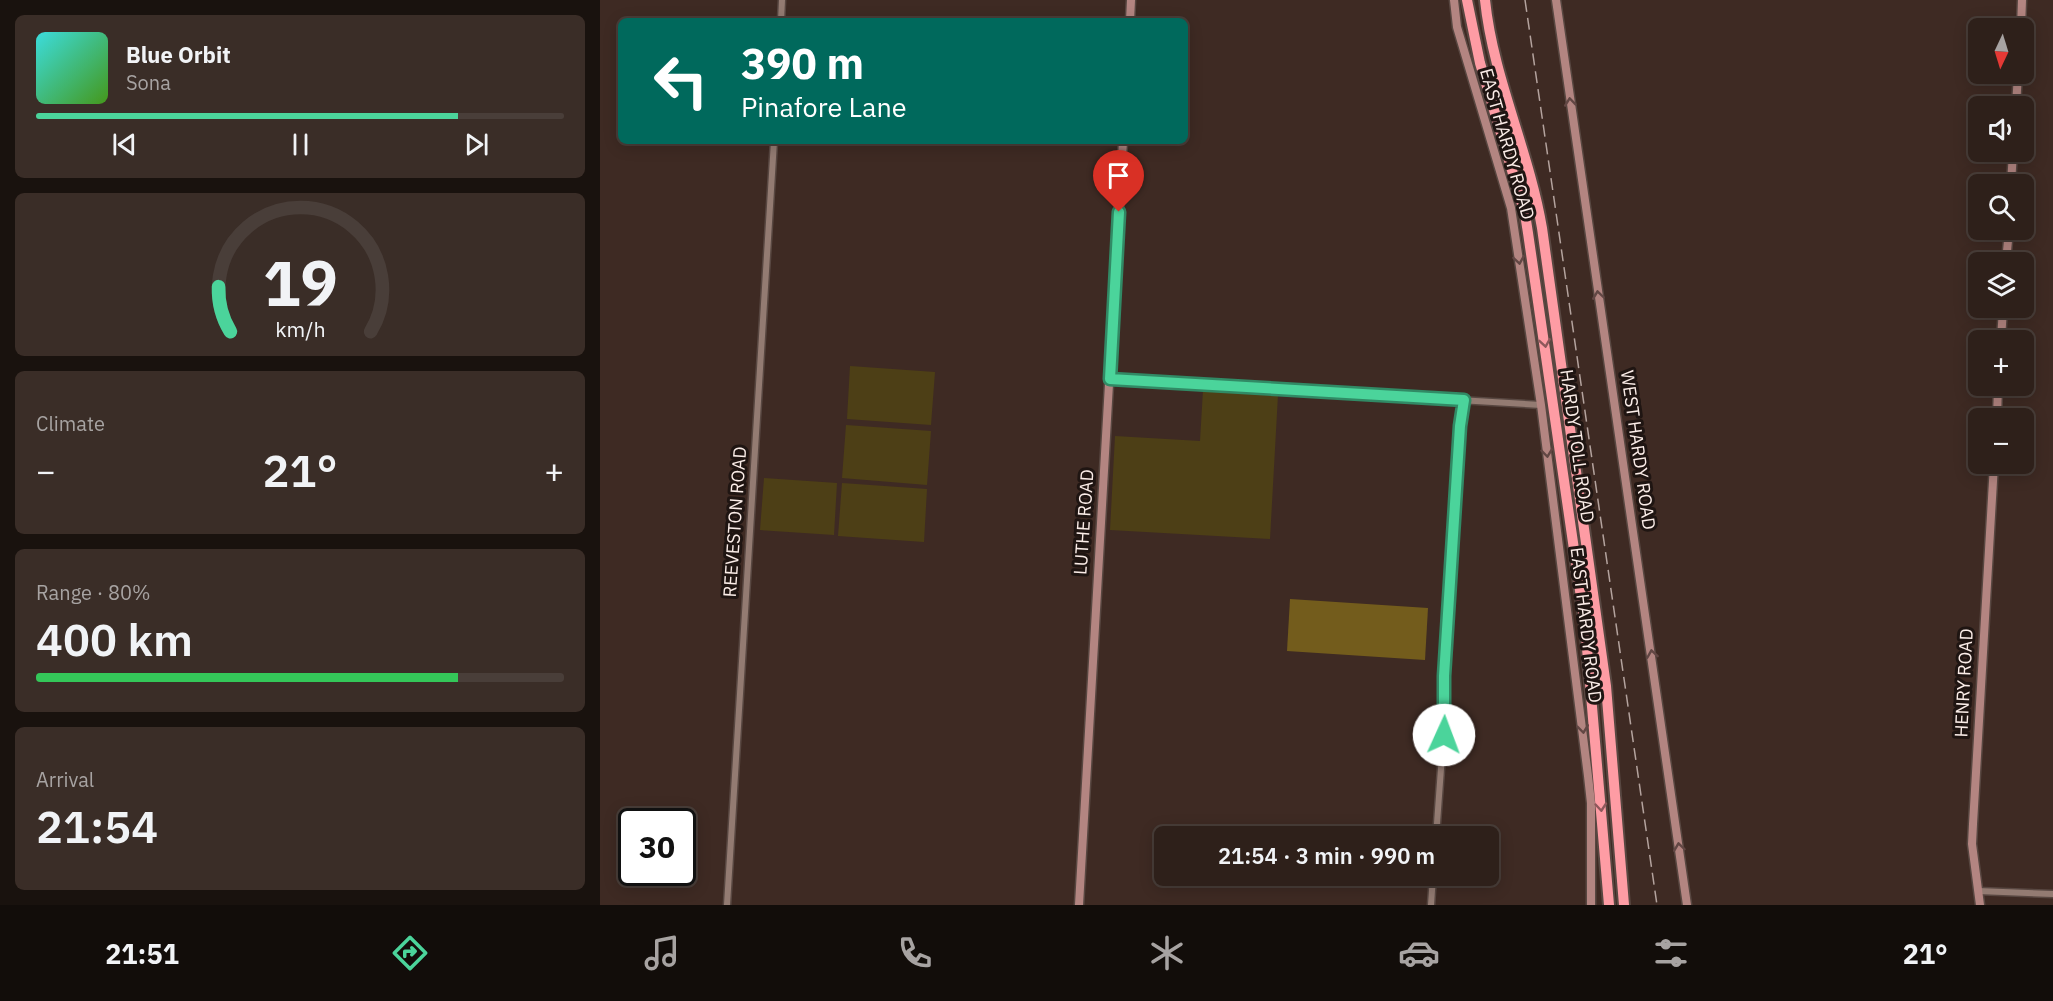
<!DOCTYPE html>
<meta charset="utf-8">
<style>
body{margin:0;font-family:"IBM Plex Sans",sans-serif;background:#3a2d27;color:#f1f3f6;height:100vh;display:flex;flex-direction:column;font-size:22px;white-space:nowrap}
*{box-sizing:border-box;margin:0}
p{font-size:20px;color:#a7a3a2}
.icon{flex:none;width:33px;height:33px;fill:none;stroke:currentColor;stroke-width:2;stroke-linecap:round;stroke-linejoin:round}
.map{position:relative;flex:1;overflow:hidden}
.sheet{display:flex;flex-direction:column;gap:15px;padding:15px;background:#19120e;width:600px}
.sheet>*{flex:none}
.top-card{position:absolute;left:18px;top:18px;width:570px;height:126px;border-radius:9px;box-shadow:0 3px 15px #0003,0 0 0 2px #493e39;background:#00695c;color:#fff;overflow:hidden}
.needle{width:39px;rotate:184deg}
.fabs{position:absolute;left:1368px;top:18px;display:grid;gap:12px}
.fabs a{display:grid;place-items:center;width:66px;height:66px;border-radius:9px;background:#2e201a;box-shadow:0 3px 15px #0003,0 0 0 2px #493e39;font-size:30px}
.speed{position:absolute;left:18px;top:808px;display:flex;gap:12px;font-size:30px;font-weight:700;text-align:center}
.speed>*{display:grid;place-content:center;width:78px;height:78px;border-radius:50%;background:#2e201a;box-shadow:0 3px 15px #0003,0 0 0 2px #493e39;line-height:1}
.speed .limit{border:3px solid #111;border-radius:9px;background:#fff;color:#111}
.pin{position:absolute;display:grid;place-items:center;width:51px;height:51px;color:#fff;margin:-62px -26px;border-radius:50% 50% 50% 0;rotate:-45deg;box-shadow:0 0 6px #0007}
.pin .icon{rotate:45deg}
.me{position:absolute;width:66px;margin:-33px;rotate:2deg;stroke-linejoin:round;filter:drop-shadow(0 0 4px #0008)}
.turn{display:flex;align-items:center;gap:21px;height:126px;padding:0 24px;font-size:27px}
.turn .icon{width:78px;height:78px;stroke-width:2.5}
.turn b{display:block;font-size:42px;line-height:51px}
.big{font-size:45px;font-weight:600;line-height:1.1}
.sheet .widget{flex:1;display:flex;flex-direction:column;justify-content:center;gap:9px;min-width:0;padding:0 21px;border-radius:9px;background:#3a2d27}
.sheet .dial{align-items:center;gap:0}
.dial svg{height:156px;overflow:visible;fill:none;stroke:#493e39;stroke-width:7;stroke-linecap:round;text-anchor:middle}
.dial text{fill:#f1f3f6;stroke:none}
.song{display:flex;align-items:center;gap:18px}
.cover{width:72px;height:72px;border-radius:9px;background:linear-gradient(135deg,hsl(180 70% 55%),hsl(100 70% 35%))}
.played{height:6px;border-radius:3px;background:linear-gradient(90deg,#4bd49b 80%,#493e39 80%)}
.keys{display:flex;justify-content:space-around;direction:ltr}
.heat{display:flex;justify-content:space-between;align-items:center;font-size:33px;direction:ltr}
.charge{height:9px;border-radius:4px;background:linear-gradient(90deg,#34c759 80%,#493e39 0)}
.trip{position:absolute;left:554px;top:826px;width:345px;height:60px;border-radius:9px;background:#2e201a;box-shadow:0 3px 15px #0003,0 0 0 2px #493e39;font-weight:600;line-height:60px;text-align:center}
.tabs{display:flex;height:96px;justify-content:space-around;align-items:center;background:#120d0a;color:#a7a3a2}
.tabs .icon{width:42px;height:42px}
.tabs .on{color:#4bd49b}
.tabs b{font-size:27px;color:#f1f3f6}
main{display:flex;flex:1;min-height:0}
.map>svg:first-child{display:block}
.green{fill:#4d3f16}
.forest{fill:#735c1c}
.lines{fill:none;stroke-linecap:round;stroke-linejoin:round}
.street-casing{stroke:#584741;stroke-width:9}
.secondary-casing{stroke:#584741;stroke-width:11}
.highway-casing{stroke:#584741;stroke-width:14}
.street{stroke:#937b72;stroke-width:6}
.secondary{stroke:#b38581;stroke-width:8}
.highway{stroke:#fe9ca4;stroke-width:10}
.rail{stroke:#b4a39e;stroke-width:1.5;stroke-dasharray:12 6;stroke-linecap:butt}
.oneway{stroke:#624744}
.oneway2{stroke:#8e585b}
.route-casing{stroke:#318a65;stroke-width:15}
.route{stroke:#4bd49b;stroke-width:10}
.labels{text-anchor:middle;stroke-width:6;stroke-linejoin:round;paint-order:stroke}
.street-label{font-size:18px;fill:#fbede8;stroke:#1f1512}
</style>
<main>
<section class="sheet">
<div class="widget">
<div class="song"><i class="cover"></i><div><b>Blue Orbit</b><p>Sona</p></div></div>
<div class="played"></div>
<div class="keys"><svg class="icon" aria-label="previous" viewBox="0 0 24 24"><path d="M18 5L8 12l10 7zM5 5v14"/></svg><svg class="icon" aria-label="pause" viewBox="0 0 24 24"><path d="M8 5v14M16 5v14"/></svg><svg class="icon" aria-label="next" viewBox="0 0 24 24"><path d="M6 5l10 7-10 7zM19 5v14"/></svg></div>
</div>
<div class="widget dial"><svg viewBox="0 0 100 80">
<path d="M14 69A42 42 0 1 1 86 69"/>
<path d="M14 69A42 42 0 0 1 8 46" stroke="#4bd49b"/>
<text x="50" y="56" font-size="32" font-weight="700">19</text>
<text x="50" y="72" font-size="11">km/h</text>
</svg></div>
<div class="widget"><p>Climate</p>
<div class="heat"><a>−</a><b class="big">21°</b><a>+</a></div>
</div>
<div class="widget"><p>Range · 80%</p><b class="big">400 km</b><div class="charge"></div></div>
<div class="widget"><p>Arrival</p><b class="big">21:54</b></div>
</section>
<div class="map">
<svg width="1453" height="905" viewBox="0 0 1453 905">
<rect width="100%" height="100%" fill="#3e2a23"/>
<path class="green" d="M 250,366 L 335,372 L 331,425 L 247,419 Z
M 603,390 L 678,395 L 670,539 L 510,530 L 515,436 L 600,441 Z
M 246,425 L 331,431 L 327,485 L 242,478 Z
M 164,478 L 237,483 L 234,535 L 160,530 Z
M 242,483 L 327,489 L 324,542 L 238,536 Z"/>
<path class="forest" d="M 690,599 L 828,608 L 825,660 L 687,651 Z"/>
<g class="lines">
<g class="street-casing">
<path id="street" d="M 181,21 L 182,0
M 510,379 L 941,405
M 836,837 L 845,714 L 844,676 L 860,426 L 864,400
M 1378,891 L 1453,894
M 127,905 L 174,141
M 831,905 L 833,876"/>
</g>
<g class="secondary-casing">
<path id="secondary" d="M 854,0 L 857,27 L 911,208 L 941,405 L 988,776 L 991,803 L 991,905
M 956,0 L 1087,905
M 530,21 L 531,0
M 1421,28 L 1422,0
M 1416,106 L 1418,74
M 1411,184 L 1413,152
M 1406,262 L 1409,230
M 1401,340 L 1403,308
M 1397,418 L 1398,386
M 479,905 L 523,141
M 1380,905 L 1372,844 L 1373,824 L 1394,464"/>
</g>
<g class="highway-casing">
<path id="highway" d="M 867,0 L 880,63 L 925,214 L 928,233 L 985,625 L 1009,905
M 885,0 C 893,78 929,151 942,228 L 1006,686 L 1024,905"/>
</g>
<use href="#street" class="street"/>
<use href="#secondary" class="secondary"/>
<use href="#highway" class="highway"/>
<path class="rail" d="M 925,0 L 1057,905"/>
</g>
<defs><path id="oneway-chevron" d="M-2-3.5L2.5 0L-2 3.5" fill="none" stroke-width="1.6" stroke-linecap="round" stroke-linejoin="round" transform="scale(1.5)"/></defs>
<g class="oneway">
<use href="#oneway-chevron" transform="translate(970 102) rotate(-96)"/>
<use href="#oneway-chevron" transform="translate(919 260) rotate(81)"/>
<use href="#oneway-chevron" transform="translate(998 295) rotate(-98)"/>
<use href="#oneway-chevron" transform="translate(947 453) rotate(83)"/>
<use href="#oneway-chevron" transform="translate(1052 654) rotate(-99)"/>
<use href="#oneway-chevron" transform="translate(983 729) rotate(83)"/>
<use href="#oneway-chevron" transform="translate(1079 847) rotate(-98)"/>
</g>
<g class="oneway2">
<use href="#oneway-chevron" transform="translate(945 343) rotate(81)"/>
<use href="#oneway-chevron" transform="translate(1001 807) rotate(85)"/>
</g>
<g class="lines">
<g class="route-casing">
<path id="route" d="M 519,212 L 510,379 L 864,400 L 860,426 L 844,676 L 844,735"/>
</g>
<use href="#route" class="route"/>
</g>
<g class="labels">
<g class="street-label">
<text transform="translate(907 144) rotate(74)" y="6">EAST HARDY ROAD</text>
<text transform="translate(977 446) rotate(82)" y="6">HARDY TOLL ROAD</text>
<text transform="translate(1038 450) rotate(82)" y="6">WEST HARDY ROAD</text>
<text transform="translate(135 522) rotate(-86)" y="6">REEVESTON ROAD</text>
<text transform="translate(484 522) rotate(-86)" y="6">LUTHE ROAD</text>
<text transform="translate(986 625) rotate(83)" y="6">EAST HARDY ROAD</text>
<text transform="translate(1364 683) rotate(-87)" y="6">HENRY ROAD</text>
</g>
</g>
</svg>
<div class="fabs">
<a><svg class="needle" viewBox="-14 -14 28 28"><path d="M0-13l5 13h-10z" fill="#e53935"/><path d="M0 13l5-13h-10z" fill="#a7a3a2"/></svg></a>
<a><svg class="icon" aria-label="sound" viewBox="0 0 24 24"><path d="M4 9h4l5-4v14l-5-4H4zM17 9q2 3 0 6"/></svg></a>
<a><svg class="icon" aria-label="search" viewBox="0 0 24 24"><circle cx="10" cy="10" r="6"/><path d="M15 15l6 6"/></svg></a>
<a><svg class="icon" aria-label="layers" viewBox="0 0 24 24"><path d="M12 4l9 5-9 5-9-5zM3 14l9 5 9-5"/></svg></a>
<a>+</a>
<a>−</a>
</div>
<div class="speed"><div class="limit">30</div></div>
<div class="pin" style="left:519px;top:212px;background:#d93025"><svg class="icon" aria-label="arrive" viewBox="0 0 24 24"><path d="M6 21V4h12l-3 4 3 4H6"/></svg></div>
<svg class="me" style="left:844px;top:735px" viewBox="-20 -20 40 40"><circle r="19" fill="#fff"/><path d="M0-13L10 11 0 6-10 11z" fill="#4bd49b"/></svg>
<div class="trip">21:54 · 3 min · 990 m</div>
<div class="top-card">
<div class="turn"><svg class="icon" aria-label="left" viewBox="0 0 24 24"><path d="M17 20v-9H6M10 6l-5 5 5 5"/></svg><div><b>390 m</b>Pinafore Lane</div></div>
</div>
</div>
</main>
<nav class="tabs">
<b>21:51</b>
<svg class="icon on" aria-label="directions" viewBox="0 0 24 24"><path d="M12 3l9 9-9 9-9-9zM9 14v-3h6M13 9l2 2-2 2"/></svg>
<svg class="icon" aria-label="music" viewBox="0 0 24 24"><path d="M9 18V5l10-2v13"/><circle cx="6" cy="18" r="3"/><circle cx="16" cy="16" r="3"/></svg>
<svg class="icon" aria-label="phone" viewBox="0 0 24 24"><path d="M5 4h4l2 5-3 2q2 4 5 5l2-3 5 2v4C11 20 4 13 5 4z"/></svg>
<svg class="icon" aria-label="climate" viewBox="0 0 24 24"><path d="M12 3v18M4 7l16 10M4 17L20 7"/></svg>
<svg class="icon" aria-label="car" viewBox="0 0 24 24"><path d="M5 17H2v-5l4-1 3-4h7l3 4 3 1v5h-3M9 17h6M6 11h13"/><circle cx="7" cy="17" r="2"/><circle cx="17" cy="17" r="2"/></svg>
<svg class="icon" aria-label="filters" viewBox="0 0 24 24"><path d="M4 7h16M4 17h16"/><circle cx="9" cy="7" r="2"/><circle cx="15" cy="17" r="2"/></svg>
<b>21°</b>
</nav>
